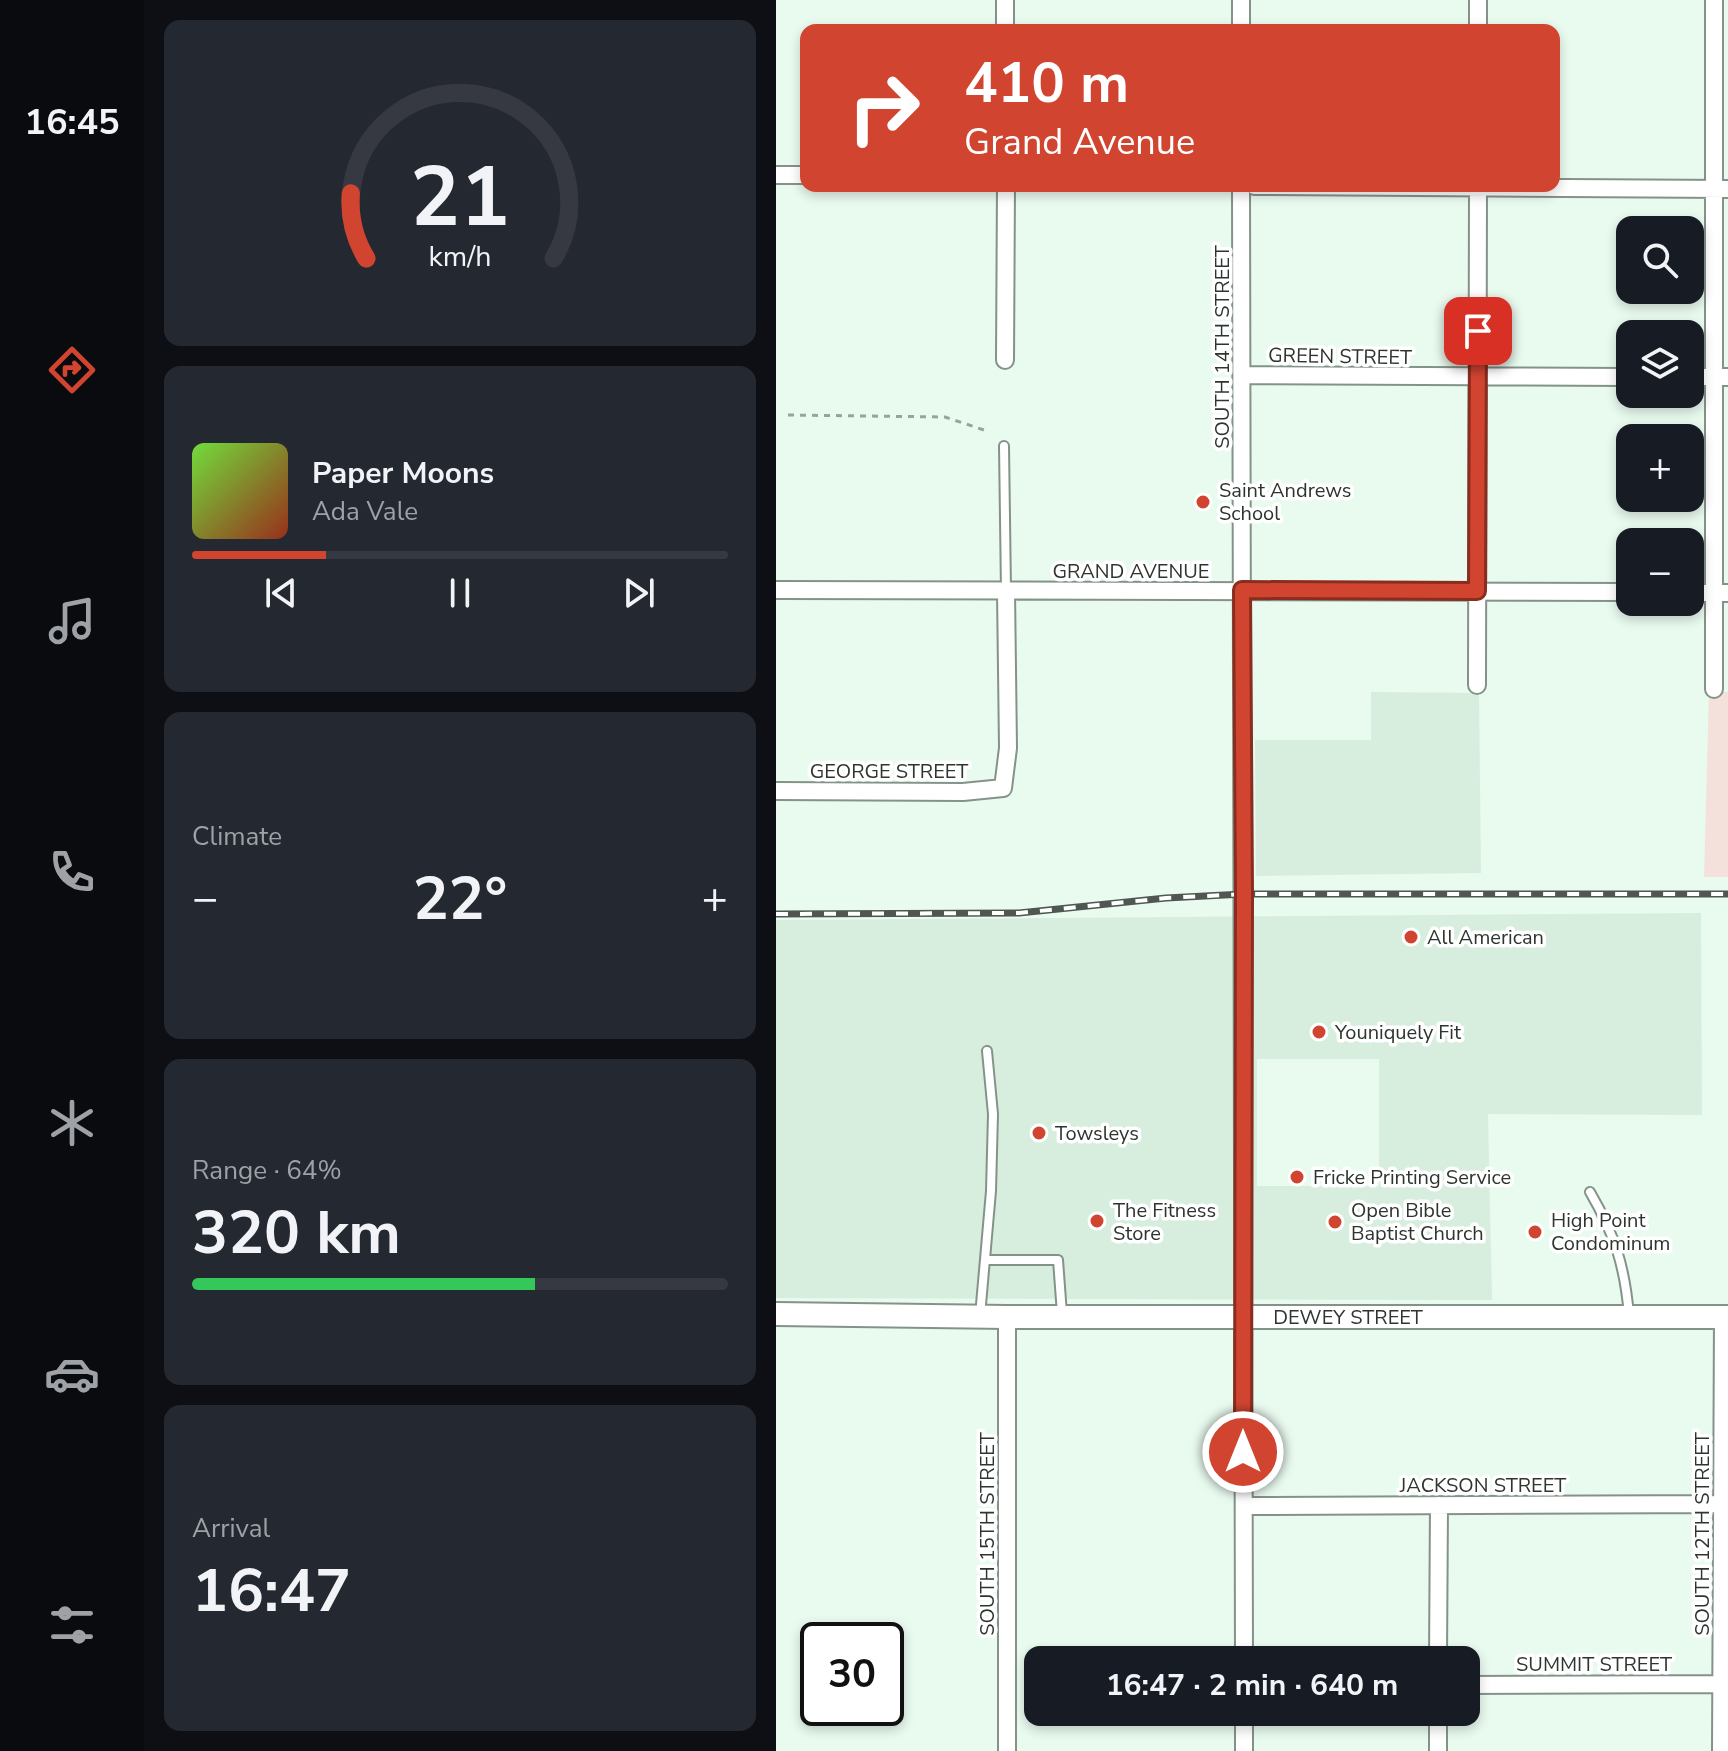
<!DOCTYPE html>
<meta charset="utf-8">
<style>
body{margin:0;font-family:"Nunito Sans",sans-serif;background:#242831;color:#f1f3f6;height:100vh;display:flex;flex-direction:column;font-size:30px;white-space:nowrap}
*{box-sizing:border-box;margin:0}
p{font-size:26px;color:#9ea1a6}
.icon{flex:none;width:44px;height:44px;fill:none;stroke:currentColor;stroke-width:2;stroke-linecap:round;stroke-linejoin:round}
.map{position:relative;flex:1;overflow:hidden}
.details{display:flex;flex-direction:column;gap:20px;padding:20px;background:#0d0f14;width:632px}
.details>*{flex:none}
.guide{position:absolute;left:24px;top:24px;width:760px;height:168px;border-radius:16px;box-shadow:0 4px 12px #0003;background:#d14530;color:#fff;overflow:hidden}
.fabs{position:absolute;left:840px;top:216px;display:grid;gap:16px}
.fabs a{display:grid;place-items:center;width:88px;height:88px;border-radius:16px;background:#171b24;box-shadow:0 4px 12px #0003;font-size:40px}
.speed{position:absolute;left:24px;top:1622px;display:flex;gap:16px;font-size:40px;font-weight:700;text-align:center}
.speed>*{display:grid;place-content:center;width:104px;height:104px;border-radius:50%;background:#171b24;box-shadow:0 4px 12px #0003;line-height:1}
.speed .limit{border:4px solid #111;border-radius:12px;background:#fff;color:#111}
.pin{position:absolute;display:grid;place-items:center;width:68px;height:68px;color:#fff;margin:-34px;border-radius:16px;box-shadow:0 4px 12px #0006}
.me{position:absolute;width:88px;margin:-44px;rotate:0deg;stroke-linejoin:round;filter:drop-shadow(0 0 6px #0008)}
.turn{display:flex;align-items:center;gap:28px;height:168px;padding:0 32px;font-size:36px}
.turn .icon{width:104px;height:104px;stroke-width:2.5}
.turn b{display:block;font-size:56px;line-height:68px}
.big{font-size:60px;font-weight:700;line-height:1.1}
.details .widget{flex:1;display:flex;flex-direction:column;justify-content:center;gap:12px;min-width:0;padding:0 28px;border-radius:16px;background:#242831}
.details .dial{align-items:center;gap:0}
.dial svg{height:208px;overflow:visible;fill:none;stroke:#363941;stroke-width:7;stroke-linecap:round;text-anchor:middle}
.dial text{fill:#f1f3f6;stroke:none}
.song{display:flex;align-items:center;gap:24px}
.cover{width:96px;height:96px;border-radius:12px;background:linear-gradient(135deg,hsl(100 70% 55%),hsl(10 70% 35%))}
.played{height:8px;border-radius:4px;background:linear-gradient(90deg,#d14530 25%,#363941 25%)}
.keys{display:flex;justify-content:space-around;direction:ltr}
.heat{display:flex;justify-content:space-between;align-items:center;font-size:44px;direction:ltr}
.charge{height:12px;border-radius:6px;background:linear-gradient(90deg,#34c759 64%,#363941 0)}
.trip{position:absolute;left:248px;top:1646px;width:456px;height:80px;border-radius:16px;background:#171b24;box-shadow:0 4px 12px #0003;font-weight:700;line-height:80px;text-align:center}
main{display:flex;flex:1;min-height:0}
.dock{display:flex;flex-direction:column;width:144px;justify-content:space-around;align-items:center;background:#090b0e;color:#9ea1a6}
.dock .icon{width:56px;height:56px}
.dock .on{color:#d14530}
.dock b{font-size:36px;color:#f1f3f6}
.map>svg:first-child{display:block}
.built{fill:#d7eedf;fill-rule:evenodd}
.green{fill:#f5e1dc}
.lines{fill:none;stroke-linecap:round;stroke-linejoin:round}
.lane-casing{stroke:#849389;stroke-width:12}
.street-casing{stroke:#849389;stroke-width:20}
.secondary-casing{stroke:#849389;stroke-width:26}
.path{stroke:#97a49b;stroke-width:3;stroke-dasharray:6 6;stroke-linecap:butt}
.lane{stroke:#fff;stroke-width:8}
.street{stroke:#fff;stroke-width:16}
.secondary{stroke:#fff;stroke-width:22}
.rail-casing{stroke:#4e5751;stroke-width:7}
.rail{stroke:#fff;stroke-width:4;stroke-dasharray:12;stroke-linecap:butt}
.route-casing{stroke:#882d1f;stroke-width:20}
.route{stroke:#d14530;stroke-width:14}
.poi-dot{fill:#d14530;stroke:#fff;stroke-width:3}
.labels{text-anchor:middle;stroke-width:7;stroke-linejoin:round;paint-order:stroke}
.street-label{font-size:20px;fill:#2e3530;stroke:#fff}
.poi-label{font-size:20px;fill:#2e3530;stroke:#fff;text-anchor:start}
</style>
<main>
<nav class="dock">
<b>16:45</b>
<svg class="icon on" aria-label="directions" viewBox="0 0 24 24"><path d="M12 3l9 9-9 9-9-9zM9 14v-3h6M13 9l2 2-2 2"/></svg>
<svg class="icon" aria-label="music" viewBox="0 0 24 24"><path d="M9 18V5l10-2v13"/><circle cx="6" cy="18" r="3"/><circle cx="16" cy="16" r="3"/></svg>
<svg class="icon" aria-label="phone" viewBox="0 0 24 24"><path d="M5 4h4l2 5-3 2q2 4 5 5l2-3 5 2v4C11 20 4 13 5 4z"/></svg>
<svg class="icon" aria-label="climate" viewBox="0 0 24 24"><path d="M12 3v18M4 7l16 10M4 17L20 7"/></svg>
<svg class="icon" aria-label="car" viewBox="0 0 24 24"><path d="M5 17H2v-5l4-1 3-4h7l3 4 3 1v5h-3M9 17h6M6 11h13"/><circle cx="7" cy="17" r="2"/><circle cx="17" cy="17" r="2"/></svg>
<svg class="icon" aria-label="filters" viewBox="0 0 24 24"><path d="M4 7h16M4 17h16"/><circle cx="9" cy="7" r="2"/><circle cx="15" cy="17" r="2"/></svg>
</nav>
<section class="details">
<div class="widget dial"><svg viewBox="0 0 100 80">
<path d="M14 69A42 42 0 1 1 86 69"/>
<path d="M14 69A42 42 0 0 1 8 44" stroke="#d14530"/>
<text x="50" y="56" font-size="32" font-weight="700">21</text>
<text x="50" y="72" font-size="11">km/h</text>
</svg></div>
<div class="widget">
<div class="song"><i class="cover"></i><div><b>Paper Moons</b><p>Ada Vale</p></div></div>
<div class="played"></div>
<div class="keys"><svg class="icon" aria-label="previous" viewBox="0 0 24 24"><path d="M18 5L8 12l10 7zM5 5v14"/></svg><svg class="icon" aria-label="pause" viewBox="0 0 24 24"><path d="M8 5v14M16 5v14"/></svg><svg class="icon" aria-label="next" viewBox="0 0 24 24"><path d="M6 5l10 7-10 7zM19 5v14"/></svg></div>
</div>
<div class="widget"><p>Climate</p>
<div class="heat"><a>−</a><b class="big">22°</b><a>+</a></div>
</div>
<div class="widget"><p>Range · 64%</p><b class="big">320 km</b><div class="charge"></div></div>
<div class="widget"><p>Arrival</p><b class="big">16:47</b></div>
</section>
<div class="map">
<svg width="952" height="1751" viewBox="0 0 952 1751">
<rect width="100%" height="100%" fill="#e9faef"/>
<path class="built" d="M 595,692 L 703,693 L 705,873 L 480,876 L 479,740 L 595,740 Z
M 925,913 L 926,1115 L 712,1114 L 716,1300 L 0,1298 L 0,920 ZM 481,1059 L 603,1059 L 603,1186 L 481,1186 Z"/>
<path class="green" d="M 933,692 L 952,692 L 952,877 L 928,877 Z"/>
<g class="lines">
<g class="lane-casing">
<path id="lane" d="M 228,446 L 230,591
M 814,1192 C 839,1235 849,1267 853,1316
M 209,1260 L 282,1260 L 286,1314
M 204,1316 L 215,1191 L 217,1114 L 211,1051"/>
</g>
<g class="street-casing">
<path id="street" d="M 229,0 L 229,30
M 702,0 L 702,30
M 465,30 L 465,0
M 0,175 L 30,175
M 465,186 L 468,1660
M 478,186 L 952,189
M 229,360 L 230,186
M 466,375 L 854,377
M 914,377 L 952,377
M 0,590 L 854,592
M 914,593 L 952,593
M 701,685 L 702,186
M 938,689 L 938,0
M 0,791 L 187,792 L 227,788 L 232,748 L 230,591
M 468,1506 L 947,1504
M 662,1660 L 663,1505
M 690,1685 L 945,1684
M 468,1712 L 468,1751
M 231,1751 L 231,1317
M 662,1751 L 662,1712
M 945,1751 L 947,1317"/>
</g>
<g class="secondary-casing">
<path id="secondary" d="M 0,1314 L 231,1317 L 952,1317"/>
</g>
<path class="path" d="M 12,415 L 169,417 L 208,430"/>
<use href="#lane" class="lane"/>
<use href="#street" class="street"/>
<use href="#secondary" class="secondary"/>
<g class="rail-casing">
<path id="rail" d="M 0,914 L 243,913 L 390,898 L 468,894 L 952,894"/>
</g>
<use href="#rail" class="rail"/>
</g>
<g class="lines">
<g class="route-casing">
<path id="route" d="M 467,1452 L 468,894 L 466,590 L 701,591 L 702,331"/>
</g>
<use href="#route" class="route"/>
</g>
<g class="poi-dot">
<circle cx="427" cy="502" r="8"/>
<circle cx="635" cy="937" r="8"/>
<circle cx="543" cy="1032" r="8"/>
<circle cx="263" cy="1133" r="8"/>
<circle cx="521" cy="1177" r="8"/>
<circle cx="321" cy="1221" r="8"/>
<circle cx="559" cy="1222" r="8"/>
<circle cx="759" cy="1232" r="8"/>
</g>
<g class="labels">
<g class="street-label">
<text transform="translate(446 347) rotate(-90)" y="7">SOUTH 14TH STREET</text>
<text transform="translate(564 356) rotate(1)" y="7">GREEN STREET</text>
<text x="355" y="578">GRAND AVENUE</text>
<text x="113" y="778">GEORGE STREET</text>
<text x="572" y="1324">DEWEY STREET</text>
<text x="707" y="1492">JACKSON STREET</text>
<text transform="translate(211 1534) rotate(-90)" y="7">SOUTH 15TH STREET</text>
<text transform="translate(926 1534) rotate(-90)" y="7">SOUTH 12TH STREET</text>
<text x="818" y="1671">SUMMIT STREET</text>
</g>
<g class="poi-label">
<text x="443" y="497">Saint Andrews<tspan x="443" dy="23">School</tspan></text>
<text x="651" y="944">All American</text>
<text x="559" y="1039">Youniquely Fit</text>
<text x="279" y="1140">Towsleys</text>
<text x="537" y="1184">Fricke Printing Service</text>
<text x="337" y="1217">The Fitness<tspan x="337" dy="23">Store</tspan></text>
<text x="575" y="1217">Open Bible<tspan x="575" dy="23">Baptist Church</tspan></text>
<text x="775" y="1227">High Point<tspan x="775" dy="23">Condominum</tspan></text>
</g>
</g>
</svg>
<div class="fabs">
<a><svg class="icon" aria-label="search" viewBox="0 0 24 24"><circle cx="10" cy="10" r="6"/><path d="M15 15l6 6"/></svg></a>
<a><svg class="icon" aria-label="layers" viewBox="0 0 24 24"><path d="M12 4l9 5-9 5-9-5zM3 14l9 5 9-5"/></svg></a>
<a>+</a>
<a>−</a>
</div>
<div class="speed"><div class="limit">30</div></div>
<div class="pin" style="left:702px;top:331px;background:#d93025"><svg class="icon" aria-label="arrive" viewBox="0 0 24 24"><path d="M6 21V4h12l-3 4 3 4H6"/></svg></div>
<svg class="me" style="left:467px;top:1452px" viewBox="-20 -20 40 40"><circle r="17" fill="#d14530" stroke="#fff" stroke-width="3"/><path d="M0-11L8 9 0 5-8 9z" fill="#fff"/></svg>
<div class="trip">16:47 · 2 min · 640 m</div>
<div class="guide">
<div class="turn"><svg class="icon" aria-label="right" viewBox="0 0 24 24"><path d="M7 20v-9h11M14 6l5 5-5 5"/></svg><div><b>410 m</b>Grand Avenue</div></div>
</div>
</div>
</main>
